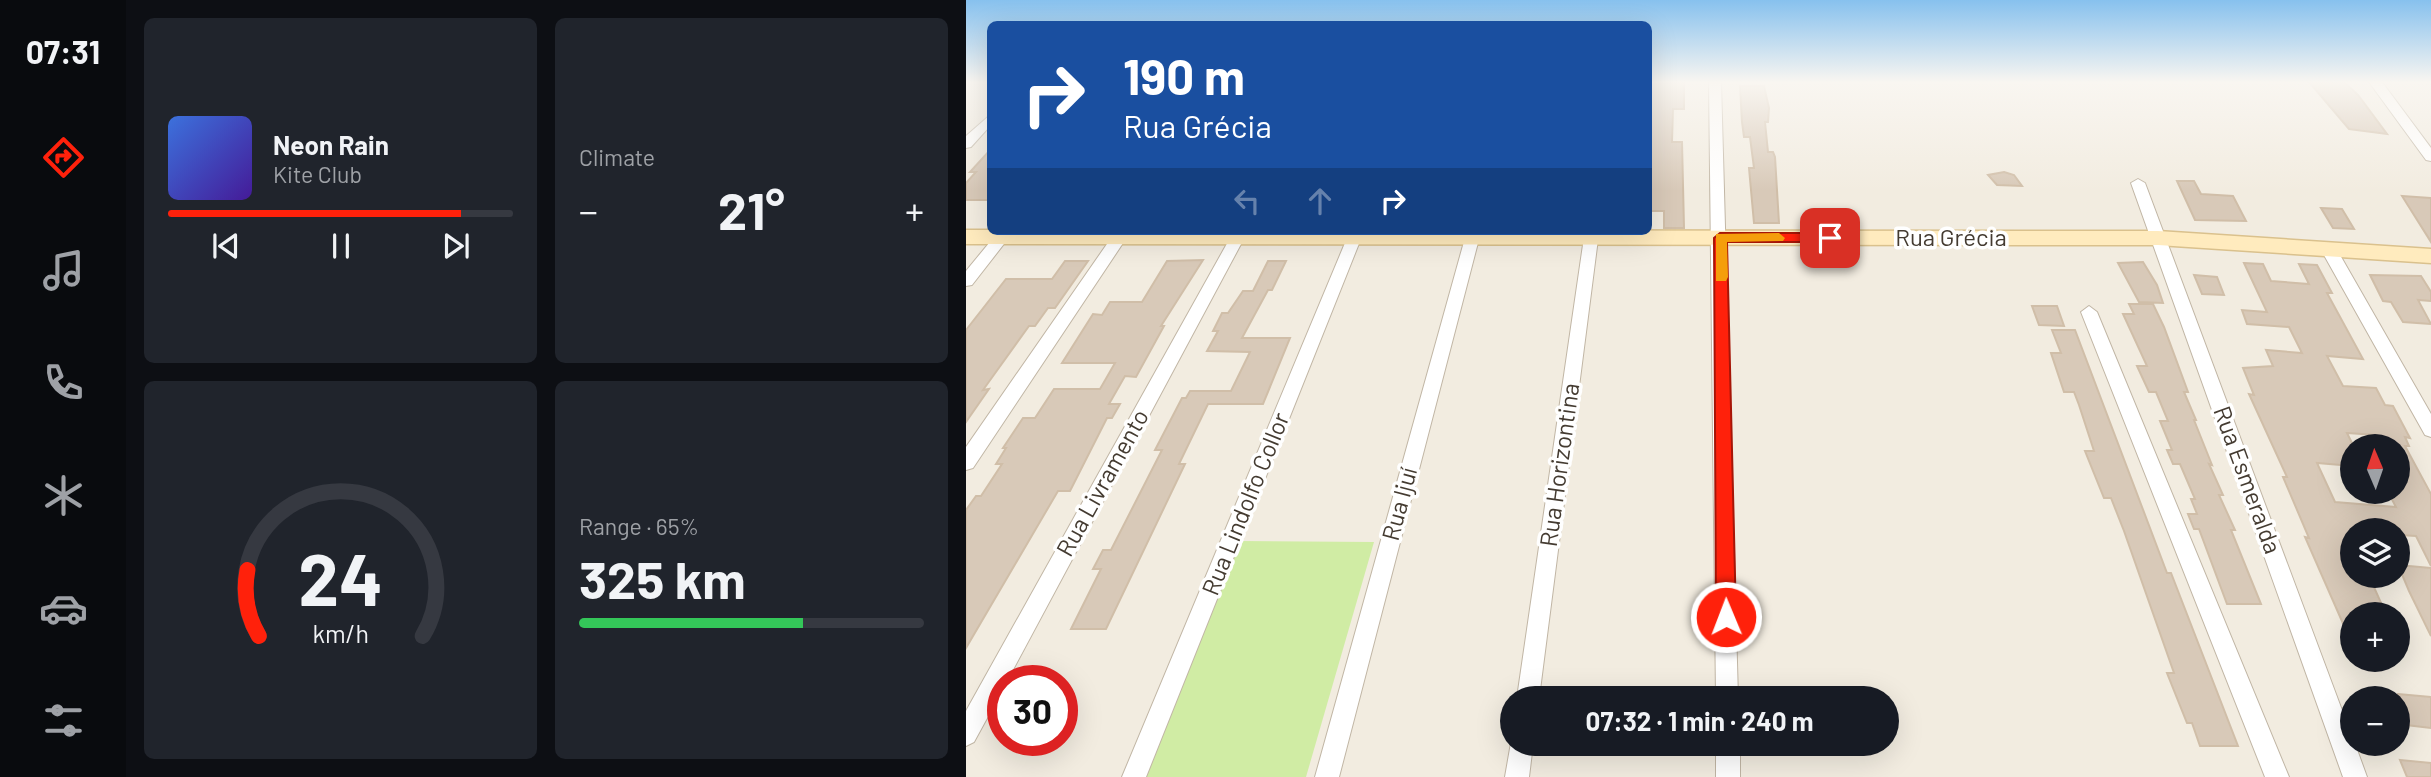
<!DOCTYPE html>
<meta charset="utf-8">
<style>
body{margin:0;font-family:Barlow,sans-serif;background:#20242c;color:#f1f3f6;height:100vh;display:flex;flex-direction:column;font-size:26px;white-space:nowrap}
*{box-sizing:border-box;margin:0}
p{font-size:23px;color:#9ea1a6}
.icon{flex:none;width:38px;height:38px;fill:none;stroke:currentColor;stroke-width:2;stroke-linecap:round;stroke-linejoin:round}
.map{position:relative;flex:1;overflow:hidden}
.panel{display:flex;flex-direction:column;gap:18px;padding:18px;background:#0d0f14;width:840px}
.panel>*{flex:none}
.top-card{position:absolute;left:21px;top:21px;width:665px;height:214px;border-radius:10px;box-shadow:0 7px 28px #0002;background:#1a4fa0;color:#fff;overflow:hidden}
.needle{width:46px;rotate:358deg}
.fabs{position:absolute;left:1374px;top:434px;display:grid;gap:14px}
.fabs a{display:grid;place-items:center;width:70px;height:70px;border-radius:50%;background:#171b24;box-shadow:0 7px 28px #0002;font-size:35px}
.speed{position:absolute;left:21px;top:665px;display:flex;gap:14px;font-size:35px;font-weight:700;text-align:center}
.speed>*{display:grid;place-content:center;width:91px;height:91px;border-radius:50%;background:#171b24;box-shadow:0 7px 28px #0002;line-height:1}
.speed .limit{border:10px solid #d22;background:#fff;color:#111}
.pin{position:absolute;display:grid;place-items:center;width:60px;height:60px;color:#fff;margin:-30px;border-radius:14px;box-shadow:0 4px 10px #0006}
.me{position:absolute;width:77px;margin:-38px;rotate:359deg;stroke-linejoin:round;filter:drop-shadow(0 0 5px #0008)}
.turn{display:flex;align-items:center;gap:24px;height:147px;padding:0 21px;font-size:32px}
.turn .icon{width:91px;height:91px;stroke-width:2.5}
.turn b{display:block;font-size:49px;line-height:60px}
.lanes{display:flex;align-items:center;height:66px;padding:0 21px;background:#0003;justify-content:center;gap:35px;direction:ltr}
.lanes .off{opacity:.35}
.big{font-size:52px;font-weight:700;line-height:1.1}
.panel .card{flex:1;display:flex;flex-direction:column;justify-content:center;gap:10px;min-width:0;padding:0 24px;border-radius:10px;background:#20242c}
.panel .dial{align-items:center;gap:0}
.dial svg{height:182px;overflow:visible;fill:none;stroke:#363941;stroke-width:7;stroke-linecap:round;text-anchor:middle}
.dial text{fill:#f1f3f6;stroke:none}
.song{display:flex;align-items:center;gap:21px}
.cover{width:84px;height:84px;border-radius:10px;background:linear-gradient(135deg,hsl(220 70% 55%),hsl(260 70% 35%))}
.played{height:7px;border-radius:4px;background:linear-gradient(90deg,#ff210b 85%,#363941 85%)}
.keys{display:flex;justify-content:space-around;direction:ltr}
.heat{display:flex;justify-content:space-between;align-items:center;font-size:38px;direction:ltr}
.charge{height:10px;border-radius:5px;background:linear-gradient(90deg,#34c759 65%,#363941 0)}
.panel .tiles{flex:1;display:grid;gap:18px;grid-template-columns:repeat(2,1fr)}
.trip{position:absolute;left:534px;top:686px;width:399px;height:70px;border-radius:35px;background:#171b24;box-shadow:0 7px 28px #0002;font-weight:700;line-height:70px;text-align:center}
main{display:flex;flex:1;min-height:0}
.tab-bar{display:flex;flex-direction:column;width:126px;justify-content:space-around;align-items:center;background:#090b0e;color:#9ea1a6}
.tab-bar .icon{width:49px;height:49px}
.tab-bar .active{color:#ff210b}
.tab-bar b{font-size:32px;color:#f1f3f6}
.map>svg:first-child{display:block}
.green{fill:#d0eca4}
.building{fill:#d8c9b8;stroke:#d0bea8;stroke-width:2;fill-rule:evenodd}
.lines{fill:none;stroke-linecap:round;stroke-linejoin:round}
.minor-casing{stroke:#c1b6a5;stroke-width:2}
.secondary-casing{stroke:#dac18d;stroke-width:3}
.minor{fill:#fff;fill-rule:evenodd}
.secondary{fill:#ffebbe;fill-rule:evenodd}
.route{fill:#ff210b;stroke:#a61507;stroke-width:2}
.slow{fill:#f59e0b}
.labels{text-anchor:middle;stroke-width:7;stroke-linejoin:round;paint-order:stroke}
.street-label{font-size:24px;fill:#443b31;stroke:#fff}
</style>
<main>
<nav class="tab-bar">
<b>07:31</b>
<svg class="icon active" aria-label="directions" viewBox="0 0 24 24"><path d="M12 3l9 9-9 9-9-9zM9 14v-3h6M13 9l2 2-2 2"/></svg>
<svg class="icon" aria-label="music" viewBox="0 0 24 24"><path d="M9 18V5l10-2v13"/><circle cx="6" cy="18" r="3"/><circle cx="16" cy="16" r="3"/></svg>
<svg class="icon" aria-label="phone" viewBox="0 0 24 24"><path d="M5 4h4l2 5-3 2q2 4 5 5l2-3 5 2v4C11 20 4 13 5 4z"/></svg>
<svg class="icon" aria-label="climate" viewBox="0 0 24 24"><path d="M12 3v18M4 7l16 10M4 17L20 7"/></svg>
<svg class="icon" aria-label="car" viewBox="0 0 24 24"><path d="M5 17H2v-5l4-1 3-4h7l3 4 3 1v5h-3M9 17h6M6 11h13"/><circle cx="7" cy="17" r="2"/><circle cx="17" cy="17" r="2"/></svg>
<svg class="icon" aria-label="filters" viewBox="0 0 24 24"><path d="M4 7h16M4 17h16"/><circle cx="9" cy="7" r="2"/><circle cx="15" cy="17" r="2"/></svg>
</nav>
<section class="panel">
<div class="tiles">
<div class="card">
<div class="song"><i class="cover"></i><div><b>Neon Rain</b><p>Kite Club</p></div></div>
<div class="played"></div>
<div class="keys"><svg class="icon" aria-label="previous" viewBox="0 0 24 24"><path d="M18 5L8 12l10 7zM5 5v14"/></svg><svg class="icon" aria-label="pause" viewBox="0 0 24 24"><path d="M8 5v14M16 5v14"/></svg><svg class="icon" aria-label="next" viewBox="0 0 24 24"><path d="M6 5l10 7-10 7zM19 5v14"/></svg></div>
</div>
<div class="card"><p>Climate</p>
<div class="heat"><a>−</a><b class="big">21°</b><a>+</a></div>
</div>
<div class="card dial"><svg viewBox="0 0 100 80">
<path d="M14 69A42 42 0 1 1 86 69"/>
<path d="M14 69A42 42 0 0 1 9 40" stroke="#ff210b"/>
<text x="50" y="56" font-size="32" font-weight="700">24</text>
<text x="50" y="72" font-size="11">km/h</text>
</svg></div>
<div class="card"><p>Range · 65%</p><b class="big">325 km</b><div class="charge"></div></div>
</div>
</section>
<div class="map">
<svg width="1465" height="777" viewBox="0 0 1465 777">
<rect width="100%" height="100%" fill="#f2ece0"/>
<path class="green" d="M 274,541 L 408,542 L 340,777 L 179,777 Z"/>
<path class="building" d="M 718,82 L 718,109 L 707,109 L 706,142 L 716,142 L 718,228 L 698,228 L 698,211 L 682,211 L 682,84 Z
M 1343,82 L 1378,82 L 1392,95 L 1421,134 L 1383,129 Z
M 774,86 L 798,86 L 803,108 L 802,122 L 799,122 L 802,152 L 807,152 L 809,157 L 813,223 L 788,223 L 783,168 L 788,168 L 784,137 L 778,137 L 776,122 Z
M 24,150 L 24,200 L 0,200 L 0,183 L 10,172 L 4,172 Z
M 1038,172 L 1048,175 L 1056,186 L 1031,185 L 1022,175 Z
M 1211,181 L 1228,181 L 1235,194 L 1267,196 L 1280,221 L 1229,220 Z
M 1436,196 L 1465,198 L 1465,242 Z
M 1355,208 L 1376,209 L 1388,229 L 1367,228 Z
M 237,260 L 195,326 L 198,326 L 170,377 L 159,376 L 143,404 L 154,404 L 146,418 L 141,418 L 104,491 L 92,491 L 0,648 L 0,510 L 10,496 L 15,496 L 36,464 L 30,464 L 40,448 L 37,448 L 57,418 L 69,418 L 88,389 L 134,389 L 149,363 L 96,363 L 127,314 L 136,315 L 144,302 L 176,302 L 201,261 Z
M 99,261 L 122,261 L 89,308 L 82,308 L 69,326 L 63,326 L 17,390 L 23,389 L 0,422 L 0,330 L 40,279 L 86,279 Z
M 302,261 L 320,261 L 306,290 L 302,290 L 276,338 L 324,338 L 297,404 L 242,404 L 213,464 L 219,464 L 140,629 L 105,629 L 135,569 L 127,569 L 137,550 L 145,550 L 196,450 L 189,450 L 216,398 L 220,398 L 224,391 L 265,391 L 284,352 L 241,351 L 252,331 L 247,331 L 256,313 L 262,313 L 277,291 L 287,291 Z
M 1177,262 L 1191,285 L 1197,303 L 1173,302 L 1152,263 Z
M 1278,263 L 1297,264 L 1305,281 L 1343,284 L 1333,264 L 1351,265 L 1366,293 L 1361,293 L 1397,359 L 1361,356 L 1377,386 L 1410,388 L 1419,405 L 1427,406 L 1444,438 L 1439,437 L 1443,446 L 1439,446 L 1465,494 L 1465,566 L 1450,536 L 1434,535 L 1429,525 L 1394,522 L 1398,530 L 1386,530 L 1386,576 L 1403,576 L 1420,614 L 1386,614 L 1386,644 L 1339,537 L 1343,538 L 1317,477 L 1321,477 L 1283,394 L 1288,395 L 1277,368 L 1307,366 L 1300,350 L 1336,353 L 1323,327 L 1281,324 L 1276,310 L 1301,312 ZM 1381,433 L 1411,435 L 1417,446 L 1432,446 L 1432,492 L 1422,492 L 1430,507 L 1369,502 L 1351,463 L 1386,466 L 1386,443 Z
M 1228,275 L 1251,277 L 1258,295 L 1236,294 Z
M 1404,275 L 1455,276 L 1465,292 L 1465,301 L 1452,300 L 1465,324 L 1437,322 L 1425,302 L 1417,301 Z
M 1163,304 L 1187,304 L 1198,327 L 1222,392 L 1218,392 L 1230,420 L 1228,420 L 1246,465 L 1243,464 L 1257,495 L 1253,495 L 1269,530 L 1265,530 L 1295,604 L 1261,604 L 1233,529 L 1228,529 L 1222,514 L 1231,514 L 1225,499 L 1229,499 L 1214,464 L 1207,464 L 1201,450 L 1206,450 L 1194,421 L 1202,421 L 1190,392 L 1183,392 L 1171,366 L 1181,366 L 1157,314 L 1168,314 Z
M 1066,306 L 1091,306 L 1098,326 L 1073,325 Z
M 1086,330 L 1109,330 L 1201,573 L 1205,573 L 1272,746 L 1234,746 L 1226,723 L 1221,723 L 1201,673 L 1208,673 L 1158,531 L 1145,498 L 1138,498 L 1119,451 L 1128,451 L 1113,405 L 1108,392 L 1098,392 L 1085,353 L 1095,353 Z
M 1432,565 L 1465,568 L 1465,636 L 1443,591 Z
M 1432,694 L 1465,697 L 1465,728 L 1432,724 Z
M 1434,760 L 1465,763 L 1465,777 L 1441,777 Z"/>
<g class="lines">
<g class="minor-casing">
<path id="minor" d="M 743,82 L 755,82 L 772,698 L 750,698 Z
M 1403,82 L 1416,82 L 1465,148 L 1465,161 L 1460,160 Z
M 24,115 L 24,126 L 5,147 L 0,148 L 0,136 Z
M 1172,179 L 1179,183 L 1386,737 L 1386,744 L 1389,744 L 1401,777 L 1377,777 L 1165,183 Z
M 33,231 L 48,231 L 6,285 L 0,286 L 0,271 Z
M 150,231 L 165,231 L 7,468 L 0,470 L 0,447 Z
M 268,231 L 282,231 L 41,681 L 37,681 L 37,689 L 8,742 L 0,746 L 0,711 Z
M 384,231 L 398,231 L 180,777 L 156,777 Z
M 501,231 L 515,231 L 373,777 L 349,777 Z
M 619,231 L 633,231 L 573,698 L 551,698 Z
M 1362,243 L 1370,248 L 1465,414 L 1465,437 L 1459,435 L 1354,248 Z
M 1123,306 L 1131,312 L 1323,777 L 1299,777 L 1115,312 Z
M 546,737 L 546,744 L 567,744 L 563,777 L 539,777 Z
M 750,744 L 774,744 L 774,777 L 750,777 Z"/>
</g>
<g class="secondary-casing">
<path id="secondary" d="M 0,230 L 1192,231 L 1465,249 L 1465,263 L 1192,245 L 0,244 Z"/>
</g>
<use href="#minor" class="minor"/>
<use href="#secondary" class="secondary"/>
</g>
<linearGradient id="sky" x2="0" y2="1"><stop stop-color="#87c1ee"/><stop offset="0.43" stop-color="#f9f6f1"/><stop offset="1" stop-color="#f9f6f1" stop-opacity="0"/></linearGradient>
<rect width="1465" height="191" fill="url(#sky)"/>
<path class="route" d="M 754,233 L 864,233 L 871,238 L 864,242 L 761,242 L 770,617 L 767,623 L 760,626 L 753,623 L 750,617 L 748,238 Z"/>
<path class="slow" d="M 813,233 L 819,238 L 817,241 L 761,242 L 762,277 L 760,281 L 750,281 L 750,234 Z"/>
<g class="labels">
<g class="street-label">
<text x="985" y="246">Rua Grécia</text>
<text transform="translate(594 465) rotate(-82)" y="8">Rua Horizontina</text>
<text transform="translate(1281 480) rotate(70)" y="8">Rua Esmeralda</text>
<text transform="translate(137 483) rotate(-61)" y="8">Rua Livramento</text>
<text transform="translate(280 504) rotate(-68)" y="8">Rua Lindolfo Collor</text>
<text transform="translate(434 504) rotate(-75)" y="8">Rua Ijuí</text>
</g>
</g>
</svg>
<div class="fabs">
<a><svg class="needle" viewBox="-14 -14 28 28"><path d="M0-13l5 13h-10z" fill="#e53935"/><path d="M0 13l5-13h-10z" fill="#9ea1a6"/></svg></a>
<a><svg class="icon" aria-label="layers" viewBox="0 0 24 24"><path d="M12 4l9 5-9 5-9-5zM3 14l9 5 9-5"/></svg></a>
<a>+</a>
<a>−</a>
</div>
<div class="speed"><div class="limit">30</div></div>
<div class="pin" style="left:864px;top:238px;background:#d93025"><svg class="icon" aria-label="arrive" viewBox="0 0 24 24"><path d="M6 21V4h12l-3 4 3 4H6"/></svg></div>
<svg class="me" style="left:760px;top:617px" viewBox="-20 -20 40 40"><circle r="17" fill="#ff210b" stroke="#fff" stroke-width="3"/><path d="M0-11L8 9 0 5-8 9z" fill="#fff"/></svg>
<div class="trip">07:32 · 1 min · 240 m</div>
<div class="top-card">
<div class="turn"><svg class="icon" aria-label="right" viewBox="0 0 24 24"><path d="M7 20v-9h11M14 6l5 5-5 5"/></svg><div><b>190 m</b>Rua Grécia</div></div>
<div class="lanes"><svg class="icon off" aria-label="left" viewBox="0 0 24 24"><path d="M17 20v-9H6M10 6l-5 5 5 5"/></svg><svg class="icon off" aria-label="ahead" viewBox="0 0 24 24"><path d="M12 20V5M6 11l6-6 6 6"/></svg><svg class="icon" aria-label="right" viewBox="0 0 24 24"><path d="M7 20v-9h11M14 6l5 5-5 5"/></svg></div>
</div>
</div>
</main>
